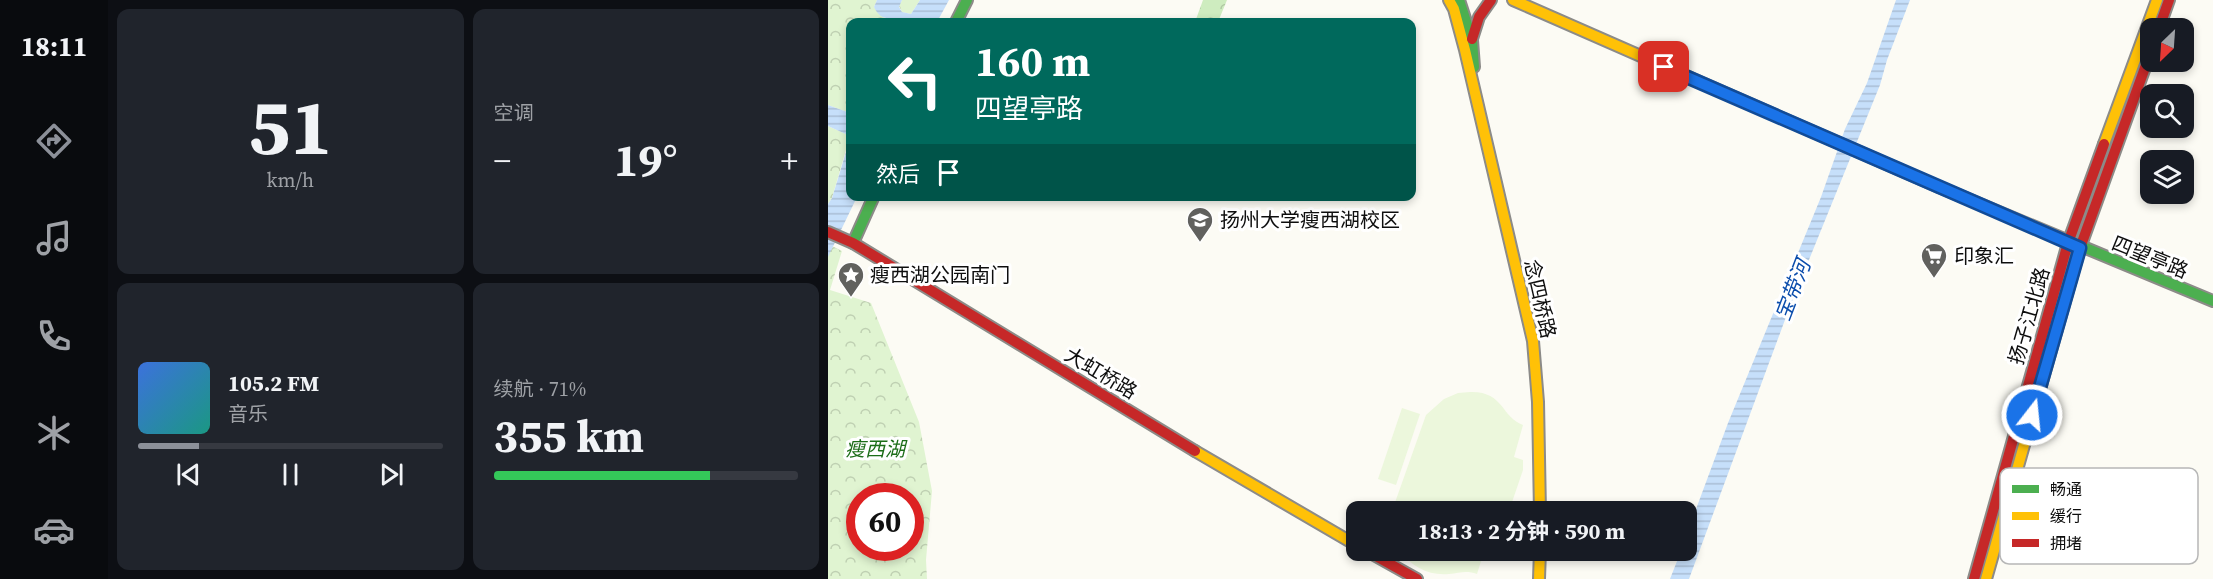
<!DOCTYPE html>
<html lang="zh">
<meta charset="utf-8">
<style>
body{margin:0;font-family:"Source Serif 4","Noto Sans SC",serif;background:#20242c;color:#f1f3f6;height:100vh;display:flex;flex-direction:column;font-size:22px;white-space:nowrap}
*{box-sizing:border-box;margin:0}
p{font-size:20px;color:#9ea1a6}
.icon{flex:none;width:33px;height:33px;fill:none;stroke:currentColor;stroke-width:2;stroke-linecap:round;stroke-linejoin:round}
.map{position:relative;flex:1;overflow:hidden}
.sheet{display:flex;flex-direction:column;gap:9px;padding:9px;background:#0d0f14;width:720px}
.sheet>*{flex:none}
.banner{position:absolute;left:18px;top:18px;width:570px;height:183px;border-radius:12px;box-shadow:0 3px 9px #0003;background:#00695c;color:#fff;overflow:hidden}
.needle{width:39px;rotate:205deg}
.buttons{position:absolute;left:1312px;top:18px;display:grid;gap:12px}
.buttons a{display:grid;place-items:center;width:54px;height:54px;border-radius:12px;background:#171b24;box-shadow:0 3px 9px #0003;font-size:30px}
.speed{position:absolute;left:18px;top:483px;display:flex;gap:12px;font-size:30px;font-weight:700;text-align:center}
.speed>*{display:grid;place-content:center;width:78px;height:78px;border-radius:50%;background:#171b24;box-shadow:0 3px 9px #0003;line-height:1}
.speed .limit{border:9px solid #d22;background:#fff;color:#111}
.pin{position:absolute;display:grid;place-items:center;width:51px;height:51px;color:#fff;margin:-26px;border-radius:12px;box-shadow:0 3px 9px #0006}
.me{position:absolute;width:66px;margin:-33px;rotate:16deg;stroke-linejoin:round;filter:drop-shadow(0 0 4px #0008)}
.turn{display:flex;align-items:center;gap:21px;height:126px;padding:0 30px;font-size:27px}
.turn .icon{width:78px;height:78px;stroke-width:2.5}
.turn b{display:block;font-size:42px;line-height:51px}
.then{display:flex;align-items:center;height:57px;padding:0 30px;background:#0003;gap:12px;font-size:22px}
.big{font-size:45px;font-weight:700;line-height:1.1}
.sheet .card{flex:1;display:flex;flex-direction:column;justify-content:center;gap:9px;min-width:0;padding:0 21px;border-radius:12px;background:#20242c}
.sheet .dial{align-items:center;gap:0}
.dial b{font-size:78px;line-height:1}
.song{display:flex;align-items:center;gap:18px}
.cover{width:72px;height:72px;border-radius:9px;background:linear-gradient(135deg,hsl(220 70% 55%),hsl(170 70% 35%))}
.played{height:6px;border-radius:3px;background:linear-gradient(90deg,#8c9099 20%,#363941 20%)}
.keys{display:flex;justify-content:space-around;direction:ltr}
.heat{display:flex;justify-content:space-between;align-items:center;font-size:33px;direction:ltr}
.charge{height:9px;border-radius:4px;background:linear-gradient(90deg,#34c759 71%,#363941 0)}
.sheet .tiles{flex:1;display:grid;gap:9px;grid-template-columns:repeat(2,1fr)}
.trip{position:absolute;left:518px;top:501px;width:351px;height:60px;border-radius:12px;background:#171b24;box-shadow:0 3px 9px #0003;font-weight:700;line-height:60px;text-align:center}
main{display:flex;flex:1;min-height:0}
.menu{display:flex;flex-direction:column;width:108px;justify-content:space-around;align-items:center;background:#090b0e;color:#9ea1a6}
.menu .icon{width:42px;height:42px}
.menu .on{color:#8c9099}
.menu b{font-size:27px;color:#f1f3f6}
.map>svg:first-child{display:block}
.forest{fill:url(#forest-crowns)}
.park{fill:url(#park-crowns);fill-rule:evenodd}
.pitch{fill:#ecf7dc}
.water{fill:url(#water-rules)}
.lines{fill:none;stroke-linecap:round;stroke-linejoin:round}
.fast-casing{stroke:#8c8b88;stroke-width:14}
.slow-casing{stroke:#8c8b88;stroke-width:14}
.jam-casing{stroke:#8c8b88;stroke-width:14}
.fast{stroke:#4caf50;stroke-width:10}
.slow{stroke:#ffc107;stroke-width:10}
.jam{stroke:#c62828;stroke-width:10}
.route-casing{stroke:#114b97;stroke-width:15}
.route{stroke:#1a73e8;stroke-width:10}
.labels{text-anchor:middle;stroke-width:6;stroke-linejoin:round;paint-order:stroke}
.poi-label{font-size:20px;fill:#0e0e0e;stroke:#fff;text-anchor:start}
.street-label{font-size:20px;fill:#0e0e0e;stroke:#fff}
.park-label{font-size:20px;font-style:italic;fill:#1c6d18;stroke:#fff}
.water-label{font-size:21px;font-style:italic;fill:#0b4dac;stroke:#fff}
.key{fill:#fff;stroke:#b7b7b7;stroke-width:1.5}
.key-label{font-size:16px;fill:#0e0e0e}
</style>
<main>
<nav class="menu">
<b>18:11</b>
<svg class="icon on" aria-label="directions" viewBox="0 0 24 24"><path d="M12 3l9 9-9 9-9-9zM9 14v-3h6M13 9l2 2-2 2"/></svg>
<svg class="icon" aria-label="music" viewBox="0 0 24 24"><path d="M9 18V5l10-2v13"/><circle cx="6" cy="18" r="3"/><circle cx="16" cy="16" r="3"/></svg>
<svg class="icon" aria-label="phone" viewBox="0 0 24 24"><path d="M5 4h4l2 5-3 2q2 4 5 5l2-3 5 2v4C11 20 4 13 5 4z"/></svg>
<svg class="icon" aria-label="climate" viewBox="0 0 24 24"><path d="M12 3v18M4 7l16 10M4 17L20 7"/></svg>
<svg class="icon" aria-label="car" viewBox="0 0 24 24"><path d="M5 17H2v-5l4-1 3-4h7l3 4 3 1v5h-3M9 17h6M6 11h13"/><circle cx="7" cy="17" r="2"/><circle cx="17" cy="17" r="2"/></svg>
</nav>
<section class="sheet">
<div class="tiles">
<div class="card dial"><b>51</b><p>km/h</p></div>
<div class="card"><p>空调</p>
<div class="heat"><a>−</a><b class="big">19°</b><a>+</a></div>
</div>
<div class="card">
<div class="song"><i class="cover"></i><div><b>105.2 FM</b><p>音乐</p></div></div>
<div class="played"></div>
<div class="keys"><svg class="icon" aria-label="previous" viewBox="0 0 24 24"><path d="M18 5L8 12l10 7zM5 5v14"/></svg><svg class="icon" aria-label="pause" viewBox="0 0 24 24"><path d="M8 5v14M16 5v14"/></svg><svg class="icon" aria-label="next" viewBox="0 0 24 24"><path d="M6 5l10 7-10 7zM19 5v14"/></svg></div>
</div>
<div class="card"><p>续航 · 71%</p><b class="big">355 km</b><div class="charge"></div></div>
</div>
</section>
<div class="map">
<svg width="1385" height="579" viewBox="0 0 1385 579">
<defs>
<pattern id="forest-crowns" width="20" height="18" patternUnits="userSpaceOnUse" patternTransform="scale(1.5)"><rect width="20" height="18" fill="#ceecbf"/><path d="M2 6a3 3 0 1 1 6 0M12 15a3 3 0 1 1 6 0" fill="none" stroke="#b0c9a3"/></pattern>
<pattern id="park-crowns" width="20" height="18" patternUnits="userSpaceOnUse" patternTransform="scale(1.5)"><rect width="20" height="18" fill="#e0f4d1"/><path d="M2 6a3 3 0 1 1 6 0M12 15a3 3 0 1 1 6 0" fill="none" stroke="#bfd0b2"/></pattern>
<pattern id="water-rules" width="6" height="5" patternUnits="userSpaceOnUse" patternTransform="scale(1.5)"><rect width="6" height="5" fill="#c6dffa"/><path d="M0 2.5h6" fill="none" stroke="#a9bed5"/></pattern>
</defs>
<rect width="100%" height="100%" fill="#fcfbf4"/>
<path class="forest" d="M 375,0 L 399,0 L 390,22 L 367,22 Z"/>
<path class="park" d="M 0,0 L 49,0 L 46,7 L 58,19 L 69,19 L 72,22 L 22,22 L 22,113 L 0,105 Z
M 74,0 L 92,0 L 83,14 L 74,12 L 71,6 Z
M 0,126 L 22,136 L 4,198 L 0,204 Z
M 0,244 L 14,251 L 2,290 L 43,303 L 91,422 L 104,491 L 98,560 L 99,579 L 0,579 ZM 32,496 L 82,496 L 82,548 L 32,548 Z"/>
<path class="pitch" d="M 642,392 C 676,391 673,417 695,425 L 686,457 L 695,460 L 695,470 L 681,511 L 564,511 L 598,415 L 616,399 L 630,393 Z
M 574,408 L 592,414 L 568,485 L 550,479 Z
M 572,551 L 667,551 L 664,561 L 654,558 L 649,574 C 638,570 632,573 621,574 C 601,576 584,567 572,551 Z"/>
<path class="water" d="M 49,0 L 74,0 L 71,7 L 74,12 L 83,14 L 92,0 L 121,0 L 109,22 L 72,22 L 69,19 C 58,19 51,18 46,7 Z
M 1068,0 L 1082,0 L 1059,60 L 1052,85 L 961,309 L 861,579 L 842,579 L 853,551 L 858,550 L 858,536 L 900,423 L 993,197 L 1017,129 L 1039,83 Z
M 0,105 L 22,113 L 22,136 L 0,126 Z
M 22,139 L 22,196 L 29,197 L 0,257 L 0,204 L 4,198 Z"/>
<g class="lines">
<g class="fast-casing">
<path id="fast" d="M 631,0 L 644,40 L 646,67
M 128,22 L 139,0
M 1111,187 L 1385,301
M 25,243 L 46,196"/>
</g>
<g class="slow-casing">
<path id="slow" d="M 621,0 L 626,9 L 637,50 L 705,341 L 710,402 L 712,512
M 685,0 L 1111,187
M 1276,144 L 1329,0
M 367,451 L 528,545
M 711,579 L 712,550
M 1158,579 L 1229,329"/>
</g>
<g class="jam-casing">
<path id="jam" d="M 1331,28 L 1341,0
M 644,39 L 651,17 L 663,0
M 0,232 L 25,243 L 367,451
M 1229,329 L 1252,248 L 1323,51
M 537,550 L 589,579
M 1146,579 L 1240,243 L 1276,144"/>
</g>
<use href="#fast" class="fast"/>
<use href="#slow" class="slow"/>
<use href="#jam" class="jam"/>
</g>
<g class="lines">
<g class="route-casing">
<path id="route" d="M 836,67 L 1252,248 L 1204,415"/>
</g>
<use href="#route" class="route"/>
</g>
<defs>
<g id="university-pin" transform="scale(1.35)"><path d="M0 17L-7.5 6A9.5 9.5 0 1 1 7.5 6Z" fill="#61615e" stroke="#fff"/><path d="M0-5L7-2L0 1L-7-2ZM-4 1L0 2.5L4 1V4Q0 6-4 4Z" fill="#fff"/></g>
<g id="supermarket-pin" transform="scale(1.35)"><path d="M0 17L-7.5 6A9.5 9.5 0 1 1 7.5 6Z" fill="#61615e" stroke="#fff"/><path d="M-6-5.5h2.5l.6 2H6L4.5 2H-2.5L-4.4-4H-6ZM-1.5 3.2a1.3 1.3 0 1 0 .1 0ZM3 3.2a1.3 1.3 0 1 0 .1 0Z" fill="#fff"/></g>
<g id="sight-pin" transform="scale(1.35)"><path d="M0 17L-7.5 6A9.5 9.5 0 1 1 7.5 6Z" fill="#61615e" stroke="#fff"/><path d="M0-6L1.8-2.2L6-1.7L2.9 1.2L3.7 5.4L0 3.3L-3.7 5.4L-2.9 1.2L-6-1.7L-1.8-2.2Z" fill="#fff"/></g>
</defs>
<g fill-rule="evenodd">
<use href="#university-pin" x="372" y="220"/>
<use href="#supermarket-pin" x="1106" y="256"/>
<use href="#sight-pin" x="23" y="275"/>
</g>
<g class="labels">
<g class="poi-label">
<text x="392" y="227">扬州大学瘦西湖校区</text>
<text x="1126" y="263">印象汇</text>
<text x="42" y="282">瘦西湖公园南门</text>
</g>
<g class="street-label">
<text transform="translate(1322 257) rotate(22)" y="7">四望亭路</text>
<text transform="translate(712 299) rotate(77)" y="7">念四桥路</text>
<text transform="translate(1201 316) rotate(-74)" y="7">扬子江北路</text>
<text transform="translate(273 373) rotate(31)" y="7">大虹桥路</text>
</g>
<g class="park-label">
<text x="47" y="456">瘦西湖</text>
</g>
<g class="water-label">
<text transform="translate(965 290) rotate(-69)" y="7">宝带河</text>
</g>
</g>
<rect x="1172" y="468" width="198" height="96" rx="9" class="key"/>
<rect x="1184" y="485" width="27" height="8" fill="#4caf50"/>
<rect x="1184" y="512" width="27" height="8" fill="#ffc107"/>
<rect x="1184" y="539" width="27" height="8" fill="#c62828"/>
<g class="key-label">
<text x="1222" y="495">畅通</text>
<text x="1222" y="522">缓行</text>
<text x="1222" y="549">拥堵</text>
</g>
</svg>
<div class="buttons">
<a><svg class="needle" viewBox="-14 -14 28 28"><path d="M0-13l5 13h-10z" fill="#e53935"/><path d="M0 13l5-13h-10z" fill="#9ea1a6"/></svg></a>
<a><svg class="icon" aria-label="search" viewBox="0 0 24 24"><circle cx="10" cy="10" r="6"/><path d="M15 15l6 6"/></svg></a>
<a><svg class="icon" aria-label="layers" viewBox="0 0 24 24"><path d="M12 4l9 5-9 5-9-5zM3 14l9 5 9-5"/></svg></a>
</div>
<div class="speed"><div class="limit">60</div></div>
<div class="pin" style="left:836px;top:67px;background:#d93025"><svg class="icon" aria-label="arrive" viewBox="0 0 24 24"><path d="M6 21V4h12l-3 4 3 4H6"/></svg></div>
<svg class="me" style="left:1204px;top:415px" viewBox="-20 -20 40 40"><circle r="17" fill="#1a73e8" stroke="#fff" stroke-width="3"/><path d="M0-11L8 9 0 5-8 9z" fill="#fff"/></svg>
<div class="trip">18:13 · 2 分钟 · 590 m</div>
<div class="banner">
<div class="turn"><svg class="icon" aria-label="left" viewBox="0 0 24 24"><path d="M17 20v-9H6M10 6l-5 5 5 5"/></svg><div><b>160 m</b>四望亭路</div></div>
<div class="then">然后<svg class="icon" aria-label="arrive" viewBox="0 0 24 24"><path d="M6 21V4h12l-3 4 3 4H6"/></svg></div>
</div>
</div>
</main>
